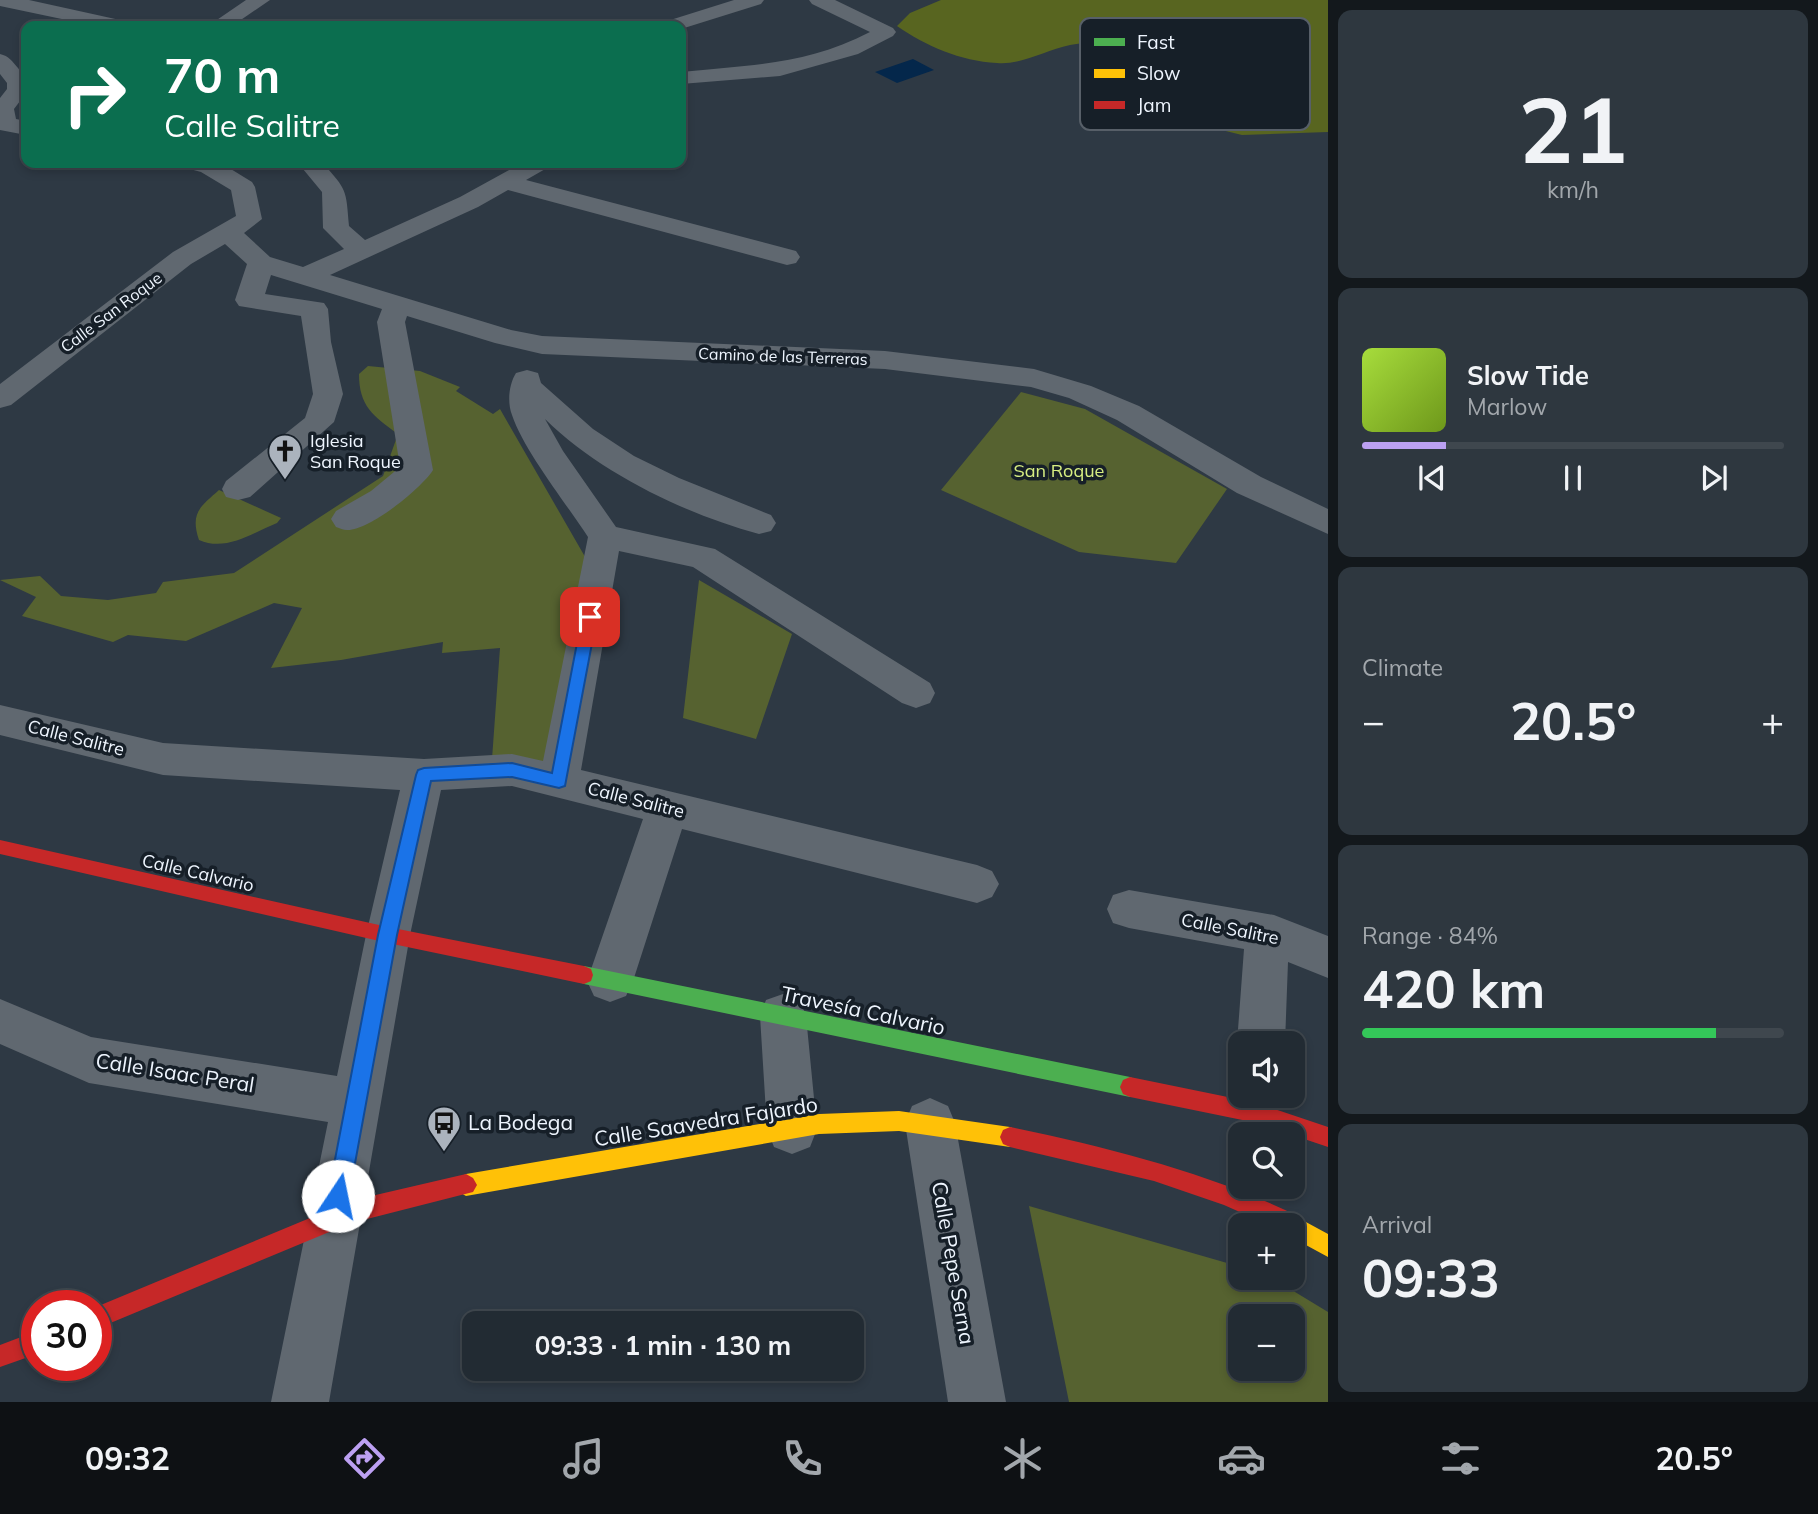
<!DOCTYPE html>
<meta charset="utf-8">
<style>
body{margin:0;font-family:Mulish,sans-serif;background:#2e373f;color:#f1f3f6;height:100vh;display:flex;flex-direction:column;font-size:26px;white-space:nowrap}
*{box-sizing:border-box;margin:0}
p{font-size:23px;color:#a2a7ac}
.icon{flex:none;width:38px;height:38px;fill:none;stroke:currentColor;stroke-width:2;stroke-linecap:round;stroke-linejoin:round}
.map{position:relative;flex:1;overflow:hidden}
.side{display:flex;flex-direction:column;gap:10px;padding:10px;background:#13181c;width:490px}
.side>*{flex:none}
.hud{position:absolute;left:21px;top:21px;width:665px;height:147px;border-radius:14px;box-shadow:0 4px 10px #0003,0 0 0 2px #3f474e;background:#0b6e4f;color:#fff;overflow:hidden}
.buttons{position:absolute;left:1228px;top:1031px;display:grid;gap:14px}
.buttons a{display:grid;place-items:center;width:77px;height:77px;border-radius:14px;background:#222b33;box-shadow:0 4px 10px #0003,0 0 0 2px #3f474e;font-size:35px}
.speed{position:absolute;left:21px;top:1290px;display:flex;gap:14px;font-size:35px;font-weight:700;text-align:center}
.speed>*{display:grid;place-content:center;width:91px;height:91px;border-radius:50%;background:#222b33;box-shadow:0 4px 10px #0003,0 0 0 2px #3f474e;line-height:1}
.speed .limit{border:10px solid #d22;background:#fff;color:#111}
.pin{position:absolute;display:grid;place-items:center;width:60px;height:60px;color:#fff;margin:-30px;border-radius:14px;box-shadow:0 4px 10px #0006}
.me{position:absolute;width:77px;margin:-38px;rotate:11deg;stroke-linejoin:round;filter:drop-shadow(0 0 5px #0008)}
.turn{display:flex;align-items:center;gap:24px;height:147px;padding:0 28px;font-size:32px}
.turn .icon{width:91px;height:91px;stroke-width:2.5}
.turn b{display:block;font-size:49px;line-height:60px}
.big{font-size:52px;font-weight:700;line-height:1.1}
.side .widget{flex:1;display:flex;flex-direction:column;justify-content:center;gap:10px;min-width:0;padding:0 24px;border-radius:14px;background:#2e373f}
.side .dial{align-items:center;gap:0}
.dial b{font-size:91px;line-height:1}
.song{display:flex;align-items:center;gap:21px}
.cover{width:84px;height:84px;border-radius:10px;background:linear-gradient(135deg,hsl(80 70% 55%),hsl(80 70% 35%))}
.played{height:7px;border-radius:4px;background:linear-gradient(90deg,#bca0f2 20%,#3f474e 20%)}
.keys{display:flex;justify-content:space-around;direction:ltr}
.heat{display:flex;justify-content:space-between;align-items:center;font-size:38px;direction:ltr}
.charge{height:10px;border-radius:5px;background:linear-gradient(90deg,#34c759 84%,#3f474e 0)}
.trip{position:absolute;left:462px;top:1311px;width:402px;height:70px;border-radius:14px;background:#222b33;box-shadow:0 4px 10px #0003,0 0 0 2px #3f474e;font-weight:700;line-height:70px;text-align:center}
.menu{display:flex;height:112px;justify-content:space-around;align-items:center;background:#0e1114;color:#a2a7ac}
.menu .icon{width:49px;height:49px}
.menu .selected{color:#bca0f2}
.menu b{font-size:32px;color:#f1f3f6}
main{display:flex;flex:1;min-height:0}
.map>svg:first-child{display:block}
.green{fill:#566230;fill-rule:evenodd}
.forest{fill:#586520}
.water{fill:#04274b}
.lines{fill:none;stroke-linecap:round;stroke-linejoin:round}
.street{fill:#606870;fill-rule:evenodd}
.fast{fill:#4caf50;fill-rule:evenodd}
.slow{fill:#ffc107;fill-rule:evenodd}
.jam{fill:#c62828;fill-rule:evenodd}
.route{fill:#1a73e8;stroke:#114b97;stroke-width:2}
.labels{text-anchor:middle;stroke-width:7;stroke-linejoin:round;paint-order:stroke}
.far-street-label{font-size:16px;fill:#eef5fe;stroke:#161f28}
.poi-label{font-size:18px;fill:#eef5fe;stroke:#161f28;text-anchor:start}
.park-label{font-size:18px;fill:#d7ee82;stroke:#161f28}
.street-label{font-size:18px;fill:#eef5fe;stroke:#161f28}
.near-street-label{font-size:21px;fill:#eef5fe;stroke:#161f28}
.near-poi-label{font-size:21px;fill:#eef5fe;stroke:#161f28;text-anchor:start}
.key{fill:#161f28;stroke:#575f68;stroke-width:2}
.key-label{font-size:19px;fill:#eef5fe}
</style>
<main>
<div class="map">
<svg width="1328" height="1402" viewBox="0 0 1328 1402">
<rect width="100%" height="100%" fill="#2e3944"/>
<path class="green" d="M 368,366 L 420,371 L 460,387 L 456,391 L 493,414 L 500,409 L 588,562 L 549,754 L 541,767 L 492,759 L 500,648 L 442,653 L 443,642 L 341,660 L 271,668 L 302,608 L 274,603 L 186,641 L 128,635 L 113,642 L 22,616 L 36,597 L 0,580 L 40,576 L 61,596 L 108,600 L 156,593 L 163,582 L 234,573 L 383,476 L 398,434 C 373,416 359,406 359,374 Z
M 1021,392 L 1085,409 L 1227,489 L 1176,563 L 1079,552 L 941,490 Z
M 219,490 L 281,518 L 277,523 C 252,533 226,552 199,540 C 190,513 200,507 219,490 Z
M 699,580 L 792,634 L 756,739 L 683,718 Z
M 1029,1206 L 1241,1267 L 1241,1278 L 1272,1278 L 1328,1312 L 1328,1402 L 1069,1402 ZM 1293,1316 L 1293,1368 L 1241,1368 L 1241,1316 Z"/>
<path class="forest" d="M 941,0 L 1328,0 L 1328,132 L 1242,135 L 1079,95 L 1137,78 L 1159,57 C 1135,47 1096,39 1070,45 C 1045,50 1023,65 997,63 C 960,61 926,46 897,26 L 910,13 Z"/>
<path class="water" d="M 913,59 L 934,70 L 897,83 L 875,72 Z"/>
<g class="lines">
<path class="street" d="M 0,0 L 29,0 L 129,22 L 132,26 L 95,26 L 0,6 Z
M 246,0 L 270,0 L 232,26 L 208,26 Z
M 734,0 L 764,0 L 761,4 L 681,29 L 681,26 L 661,26 L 664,22 Z
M 809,0 L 835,0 L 893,28 L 896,32 L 893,36 L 858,54 L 780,76 L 681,84 L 681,72 C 751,65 806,65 870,32 L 812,4 Z
M 0,54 C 9,56 12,61 18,68 C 31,84 26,94 14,109 L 16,119 L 26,121 L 26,135 L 0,130 L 0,98 L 7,89 L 7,83 L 0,74 Z
M 182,163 L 221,163 L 252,182 L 255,187 L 262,219 L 244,233 L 270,257 L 303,267 L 344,249 L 323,228 L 322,192 L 298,163 L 323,163 C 347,191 346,188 349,226 L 365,240 L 460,197 L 522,163 L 551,163 L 547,168 L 526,180 L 796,251 L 800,257 L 796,263 L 787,265 L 508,190 L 478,207 L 330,275 L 511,330 L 542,336 L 885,351 L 1034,369 L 1091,386 L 1139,406 L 1261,477 L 1328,509 L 1328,534 L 1237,493 L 1117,420 L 1069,398 L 1031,387 L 885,369 L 542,354 L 495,343 L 407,316 L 405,322 L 433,470 C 422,488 369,531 347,530 C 343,530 340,528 336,527 L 331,519 L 336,511 L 371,491 L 400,467 L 377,322 L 382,309 L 271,275 L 265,294 L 324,303 L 328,309 L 331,342 L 343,394 L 334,422 L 250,497 L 238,500 L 226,497 L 222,489 L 226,481 L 305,418 L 313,394 L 301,316 L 239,306 L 235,300 L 247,264 L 225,244 L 191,264 L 11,405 L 0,408 L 0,384 L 173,252 L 236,216 L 231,190 L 201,172 L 186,168 Z
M 527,370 L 538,373 L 541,383 L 593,429 L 634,456 L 679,478 L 771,515 L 776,523 L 771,531 L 759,534 C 685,514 600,473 545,419 L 563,451 L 616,527 L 715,549 L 930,683 L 935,693 L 930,703 L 916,708 L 902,703 L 693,567 L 619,551 L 581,770 L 977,865 L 992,871 L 999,884 L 992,897 L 977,903 L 682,829 L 633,981 L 626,996 L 610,1002 L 594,996 L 587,981 L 643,819 L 512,786 L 441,790 L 410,935 L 329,1402 L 271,1402 L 328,1122 L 89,1083 L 0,1044 L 0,999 L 91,1037 L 337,1076 L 366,935 L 400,790 L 163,775 L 0,735 L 0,705 L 163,743 L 424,759 L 512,754 L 543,761 L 588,537 C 566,503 524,451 512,415 C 507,402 509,384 516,373 Z
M 1129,890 L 1274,915 L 1328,936 L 1328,978 L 1288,962 L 1285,1043 L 1241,1043 L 1241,1051 L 1237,1043 L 1244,949 L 1129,928 L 1113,923 L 1107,909 L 1113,895 Z
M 783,994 L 800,1000 L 806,1016 L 817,1129 L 810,1147 L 792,1154 L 774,1147 L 767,1129 L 760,1016 L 766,1000 Z
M 930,1098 L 948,1106 L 955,1123 L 1006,1402 L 948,1402 L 905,1123 L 912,1106 Z"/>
<path class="fast" d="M 584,966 L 1130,1077 L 1137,1080 L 1140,1087 L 1137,1094 L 1130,1097 L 584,984 L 577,981 L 575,975 L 577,969 Z"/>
<path class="slow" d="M 899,1111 L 1010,1127 L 1017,1130 L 1020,1137 L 1017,1144 L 1010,1147 L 899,1131 L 819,1134 L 466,1196 L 459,1192 L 455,1185 L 459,1178 L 466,1174 L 819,1114 Z
M 1293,1215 L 1328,1234 L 1328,1257 L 1293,1238 L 1293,1225 L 1283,1225 L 1285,1218 Z"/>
<path class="jam" d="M 0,840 L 388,927 L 584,966 L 591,969 L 593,975 L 591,981 L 584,984 L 388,943 L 0,854 Z
M 1130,1077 L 1257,1103 L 1328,1127 L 1328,1147 L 1257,1123 L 1130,1097 L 1123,1094 L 1120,1087 L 1123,1080 Z
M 1010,1127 C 1110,1148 1207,1172 1300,1217 L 1303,1225 L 1300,1233 L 1293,1235 L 1293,1225 L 1269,1225 L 1224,1205 L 1154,1181 L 1010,1147 L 1003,1144 L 1000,1137 L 1003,1130 Z
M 466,1174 L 473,1178 L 477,1185 L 473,1192 L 367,1219 L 334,1230 L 96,1329 L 96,1307 L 334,1208 L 367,1197 Z
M 37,1331 L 37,1354 L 0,1367 L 0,1345 Z"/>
</g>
<path class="route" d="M 590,612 L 597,617 L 565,786 L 559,788 L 512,777 L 431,781 L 397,935 L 349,1196 L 346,1204 L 338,1207 L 331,1204 L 328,1196 L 378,935 L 416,775 L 418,770 L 424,768 L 512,763 L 552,773 L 582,617 Z"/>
<defs>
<g id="church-pin" transform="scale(1.75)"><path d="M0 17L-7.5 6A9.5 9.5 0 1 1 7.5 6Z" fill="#abb3bd" stroke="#161f28"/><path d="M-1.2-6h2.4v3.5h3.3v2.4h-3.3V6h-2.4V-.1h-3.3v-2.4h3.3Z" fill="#111"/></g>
<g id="bus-pin" transform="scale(1.75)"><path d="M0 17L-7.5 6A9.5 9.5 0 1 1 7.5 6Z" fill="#abb3bd" stroke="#161f28"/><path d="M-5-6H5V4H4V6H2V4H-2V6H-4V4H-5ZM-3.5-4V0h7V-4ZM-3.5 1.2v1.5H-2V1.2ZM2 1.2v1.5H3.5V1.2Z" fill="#111"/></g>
</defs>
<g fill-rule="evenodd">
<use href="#church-pin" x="285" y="451"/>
<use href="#bus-pin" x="444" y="1123"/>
</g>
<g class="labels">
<g class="far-street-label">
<text transform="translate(111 312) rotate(-37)" y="6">Calle San Roque</text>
<text transform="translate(783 356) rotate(2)" y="6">Camino de las Terreras</text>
</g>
<g class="poi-label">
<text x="310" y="447">Iglesia<tspan x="310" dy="21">San Roque</tspan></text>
</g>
<g class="park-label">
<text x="1059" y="477">San Roque</text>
</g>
<g class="street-label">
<text transform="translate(76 738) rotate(14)" y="6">Calle Salitre</text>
<text transform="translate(636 800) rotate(14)" y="6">Calle Salitre</text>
<text transform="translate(198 873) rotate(13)" y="6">Calle Calvario</text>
<text transform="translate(1230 929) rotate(11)" y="6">Calle Salitre</text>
</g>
<g class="near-street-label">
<text transform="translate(863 1011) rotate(12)" y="7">Travesía Calvario</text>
<text transform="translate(175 1073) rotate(9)" y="7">Calle Isaac Peral</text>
<text transform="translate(706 1122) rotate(-9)" y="7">Calle Saavedra Fajardo</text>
<text transform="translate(953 1263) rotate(80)" y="7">Calle Pepe Serna</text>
</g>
<g class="near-poi-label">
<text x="468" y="1130">La Bodega</text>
</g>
</g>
<rect x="1080" y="18" width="230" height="112" rx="10" class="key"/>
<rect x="1094" y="38" width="31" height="8" fill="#4caf50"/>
<rect x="1094" y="69" width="31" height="9" fill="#ffc107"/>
<rect x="1094" y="101" width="31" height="8" fill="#c62828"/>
<g class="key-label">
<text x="1137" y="49">Fast</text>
<text x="1137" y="80">Slow</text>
<text x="1137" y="112">Jam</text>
</g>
</svg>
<div class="buttons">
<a><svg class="icon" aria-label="sound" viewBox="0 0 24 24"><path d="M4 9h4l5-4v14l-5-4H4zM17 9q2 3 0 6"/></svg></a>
<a><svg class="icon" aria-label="search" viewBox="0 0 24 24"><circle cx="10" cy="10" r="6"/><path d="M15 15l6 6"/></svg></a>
<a>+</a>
<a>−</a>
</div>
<div class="speed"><div class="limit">30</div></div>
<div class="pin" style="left:590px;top:617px;background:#d93025"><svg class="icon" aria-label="arrive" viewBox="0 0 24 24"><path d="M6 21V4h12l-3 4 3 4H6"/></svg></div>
<svg class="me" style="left:338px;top:1196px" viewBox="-20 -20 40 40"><circle r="19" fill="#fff"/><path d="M0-13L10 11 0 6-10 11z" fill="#1a73e8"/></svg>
<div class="trip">09:33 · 1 min · 130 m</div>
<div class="hud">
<div class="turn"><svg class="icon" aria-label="right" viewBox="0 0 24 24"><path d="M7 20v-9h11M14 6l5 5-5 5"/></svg><div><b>70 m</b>Calle Salitre</div></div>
</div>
</div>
<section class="side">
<div class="widget dial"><b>21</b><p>km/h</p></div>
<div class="widget">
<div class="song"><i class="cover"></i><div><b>Slow Tide</b><p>Marlow</p></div></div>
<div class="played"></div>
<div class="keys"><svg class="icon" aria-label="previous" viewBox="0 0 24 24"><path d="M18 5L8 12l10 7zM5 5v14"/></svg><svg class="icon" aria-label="pause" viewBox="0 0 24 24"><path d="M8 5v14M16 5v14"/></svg><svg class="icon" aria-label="next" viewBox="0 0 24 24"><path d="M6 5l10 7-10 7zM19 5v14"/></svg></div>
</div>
<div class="widget"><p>Climate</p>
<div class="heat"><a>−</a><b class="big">20.5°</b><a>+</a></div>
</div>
<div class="widget"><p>Range · 84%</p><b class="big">420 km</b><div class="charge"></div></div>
<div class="widget"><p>Arrival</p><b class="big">09:33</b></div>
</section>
</main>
<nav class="menu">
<b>09:32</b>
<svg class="icon selected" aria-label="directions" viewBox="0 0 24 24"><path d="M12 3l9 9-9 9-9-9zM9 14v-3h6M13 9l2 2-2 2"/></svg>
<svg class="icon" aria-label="music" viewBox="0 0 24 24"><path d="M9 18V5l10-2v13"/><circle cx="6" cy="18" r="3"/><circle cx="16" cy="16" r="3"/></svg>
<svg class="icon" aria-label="phone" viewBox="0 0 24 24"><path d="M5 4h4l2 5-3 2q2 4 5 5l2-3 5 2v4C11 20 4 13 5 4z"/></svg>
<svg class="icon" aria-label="climate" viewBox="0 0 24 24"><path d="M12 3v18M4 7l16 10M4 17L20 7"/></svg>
<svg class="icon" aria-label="car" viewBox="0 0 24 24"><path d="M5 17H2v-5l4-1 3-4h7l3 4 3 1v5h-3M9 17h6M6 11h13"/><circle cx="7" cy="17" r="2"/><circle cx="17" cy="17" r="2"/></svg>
<svg class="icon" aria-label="filters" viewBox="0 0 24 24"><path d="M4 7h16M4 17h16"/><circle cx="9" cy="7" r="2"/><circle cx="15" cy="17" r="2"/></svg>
<b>20.5°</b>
</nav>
